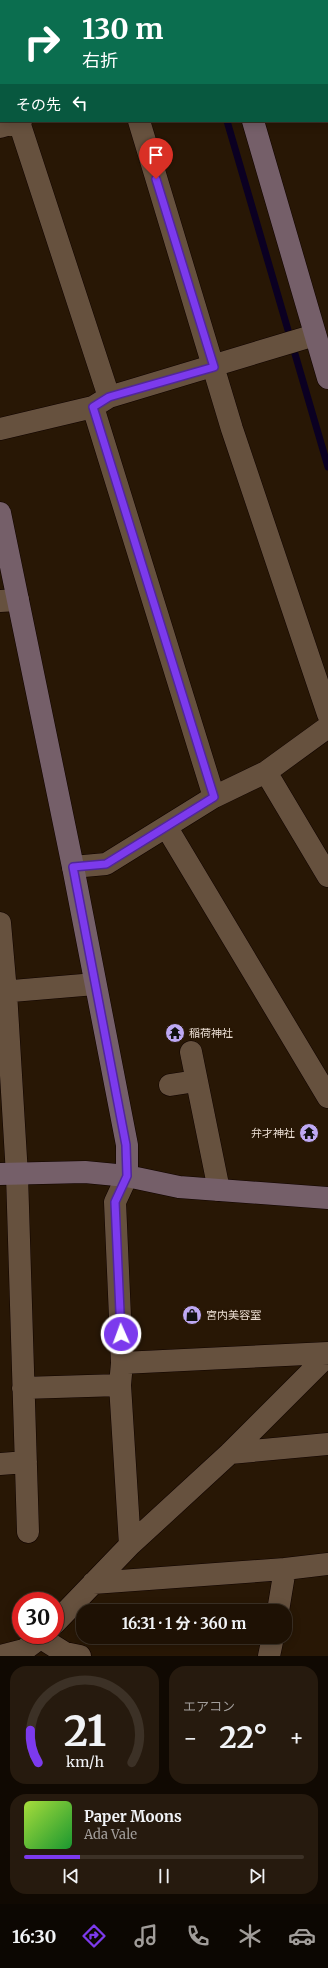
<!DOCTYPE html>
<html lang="ja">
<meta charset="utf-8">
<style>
body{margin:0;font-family:Merriweather,"Noto Sans JP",serif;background:#261a0e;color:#f1f3f6;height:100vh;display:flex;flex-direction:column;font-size:15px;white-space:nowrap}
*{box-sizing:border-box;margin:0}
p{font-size:13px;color:#a19d9a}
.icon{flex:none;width:22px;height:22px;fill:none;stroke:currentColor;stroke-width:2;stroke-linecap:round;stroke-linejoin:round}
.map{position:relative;height:1656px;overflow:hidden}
.side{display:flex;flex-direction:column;gap:10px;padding:10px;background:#100902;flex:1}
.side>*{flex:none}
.banner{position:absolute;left:0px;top:0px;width:328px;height:122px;box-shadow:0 2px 10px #0003,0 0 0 1px #3c3126;background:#0b6e4f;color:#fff;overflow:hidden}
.speed{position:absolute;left:12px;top:1592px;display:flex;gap:8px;font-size:20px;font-weight:700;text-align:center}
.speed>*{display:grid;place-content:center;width:52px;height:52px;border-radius:50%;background:#1e1104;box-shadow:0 2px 10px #0003,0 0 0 1px #3c3126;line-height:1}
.speed .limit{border:6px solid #d22;background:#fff;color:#111}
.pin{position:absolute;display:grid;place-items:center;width:34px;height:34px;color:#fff;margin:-41px -17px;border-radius:50% 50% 50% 0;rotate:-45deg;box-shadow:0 0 4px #0007}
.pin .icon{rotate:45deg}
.me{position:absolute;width:44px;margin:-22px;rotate:358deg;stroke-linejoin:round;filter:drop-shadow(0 0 3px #0008)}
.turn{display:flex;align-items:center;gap:14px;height:84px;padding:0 16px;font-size:18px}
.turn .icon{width:52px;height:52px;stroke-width:2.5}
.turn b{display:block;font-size:28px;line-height:34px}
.then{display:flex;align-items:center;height:38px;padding:0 16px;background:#0003;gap:8px;font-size:15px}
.big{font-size:30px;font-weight:700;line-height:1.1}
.side .widget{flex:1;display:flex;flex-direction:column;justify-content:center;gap:6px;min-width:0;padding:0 14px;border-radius:16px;background:#261a0e}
.side .dial{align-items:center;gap:0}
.dial svg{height:104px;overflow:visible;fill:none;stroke:#3c3126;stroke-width:7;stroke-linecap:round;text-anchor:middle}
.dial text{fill:#f1f3f6;stroke:none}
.song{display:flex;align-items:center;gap:12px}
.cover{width:48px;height:48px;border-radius:6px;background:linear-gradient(135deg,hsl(80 70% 55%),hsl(130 70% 35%))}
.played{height:4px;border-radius:2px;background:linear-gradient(90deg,#7c3aed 20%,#3c3126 20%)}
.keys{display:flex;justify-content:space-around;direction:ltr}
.heat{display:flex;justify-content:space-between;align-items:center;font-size:22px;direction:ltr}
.side .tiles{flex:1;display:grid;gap:10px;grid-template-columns:1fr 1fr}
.widget:last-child{grid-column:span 2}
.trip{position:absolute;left:76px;top:1604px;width:216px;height:40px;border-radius:16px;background:#1e1104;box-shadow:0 2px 10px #0003,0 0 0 1px #3c3126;font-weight:700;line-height:40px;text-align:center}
.tabs{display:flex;height:64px;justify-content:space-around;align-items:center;background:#0c0702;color:#a19d9a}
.tabs .icon{width:28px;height:28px}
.tabs .on{color:#7c3aed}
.tabs b{font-size:18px;color:#f1f3f6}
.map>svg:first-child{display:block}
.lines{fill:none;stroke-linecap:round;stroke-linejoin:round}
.stream{stroke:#0b0022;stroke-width:7}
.street-casing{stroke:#100300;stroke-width:23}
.secondary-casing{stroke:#100300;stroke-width:23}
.street{stroke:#66513e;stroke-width:22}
.secondary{stroke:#755f69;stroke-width:22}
.route-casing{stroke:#51269a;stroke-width:10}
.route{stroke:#7c3aed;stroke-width:7}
.labels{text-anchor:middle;stroke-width:4;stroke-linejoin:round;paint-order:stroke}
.poi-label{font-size:11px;fill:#ebded3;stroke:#281705;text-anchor:start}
</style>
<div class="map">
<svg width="328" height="1656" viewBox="0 0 328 1656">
<rect width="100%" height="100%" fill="#281705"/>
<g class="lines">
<path class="stream" d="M 191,0 L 192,1
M 227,121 L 328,467"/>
<g class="street-casing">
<path id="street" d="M 139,121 L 232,429 L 328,714
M 19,122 L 109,397
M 0,127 L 21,121
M 93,407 L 214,797
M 0,429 L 93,407 L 109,397 L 315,335
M 0,601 L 18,600
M 266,772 L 328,876
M 167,828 L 328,1097
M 73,867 L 106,864 L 214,797 L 266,772 L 328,727
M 0,923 L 6,992 L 17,1175 L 28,1532
M 0,992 L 95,984
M 191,1052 L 219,1190
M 170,1085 L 196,1081
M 127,1176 L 115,1202 L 122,1363 L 120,1385 L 130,1545
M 122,1363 L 328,1353
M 23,1388 L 120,1385
M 230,1453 L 328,1444
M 0,1464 L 26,1462
M 93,1583 L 285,1569
M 278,1611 L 285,1569 L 328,1564
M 55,1623 L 130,1545 L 230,1453 L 328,1355
M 41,1638 L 65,1653 L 80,1656
M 0,1656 L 24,1650 L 44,1635
M 269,1656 L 273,1637"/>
</g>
<g class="secondary-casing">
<path id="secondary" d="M 218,0 L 219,1
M 253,121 L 328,378
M 0,513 L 73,867 L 127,1145 L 127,1176
M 0,1174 L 85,1172 L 127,1176 L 179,1187 L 328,1198"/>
</g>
<use href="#street" class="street"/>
<use href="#secondary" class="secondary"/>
</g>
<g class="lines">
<g class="route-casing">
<path id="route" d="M 121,1334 L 115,1202 L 127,1176 L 126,1145 L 73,867 L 106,864 L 214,797 L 93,407 L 109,397 L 214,367 L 156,179"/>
</g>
<use href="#route" class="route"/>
</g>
<defs>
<g id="temple-disc" transform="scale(1)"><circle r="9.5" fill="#bea9f4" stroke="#281705"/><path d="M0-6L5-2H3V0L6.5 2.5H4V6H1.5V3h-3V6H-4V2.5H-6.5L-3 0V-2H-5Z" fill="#111"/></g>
<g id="shop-disc" transform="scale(1)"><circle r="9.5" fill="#bea9f4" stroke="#281705"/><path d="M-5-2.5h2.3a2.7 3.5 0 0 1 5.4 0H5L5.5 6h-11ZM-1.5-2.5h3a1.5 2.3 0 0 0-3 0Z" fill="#111"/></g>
</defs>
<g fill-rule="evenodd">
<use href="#temple-disc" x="175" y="1033"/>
<use href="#temple-disc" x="309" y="1133"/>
<use href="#shop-disc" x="192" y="1315"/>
</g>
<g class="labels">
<g class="poi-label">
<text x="189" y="1037">稲荷神社</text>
<text x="295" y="1137" text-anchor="end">弁才神社</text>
<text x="206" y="1319">宮内美容室</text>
</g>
</g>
</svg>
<div class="speed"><div class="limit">30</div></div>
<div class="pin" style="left:156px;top:179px;background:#d93025"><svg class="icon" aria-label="arrive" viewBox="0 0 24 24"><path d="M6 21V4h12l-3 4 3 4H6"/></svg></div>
<svg class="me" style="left:121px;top:1334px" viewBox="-20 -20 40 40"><circle r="17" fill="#7c3aed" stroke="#fff" stroke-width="3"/><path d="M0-11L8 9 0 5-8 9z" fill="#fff"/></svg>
<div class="trip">16:31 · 1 分 · 360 m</div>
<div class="banner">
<div class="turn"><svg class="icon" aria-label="right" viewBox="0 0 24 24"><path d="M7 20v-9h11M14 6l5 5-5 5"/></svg><div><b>130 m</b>右折</div></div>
<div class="then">その先<svg class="icon" aria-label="left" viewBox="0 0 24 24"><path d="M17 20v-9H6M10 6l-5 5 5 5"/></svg></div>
</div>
</div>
<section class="side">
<div class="tiles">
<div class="widget dial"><svg viewBox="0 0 100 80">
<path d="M14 69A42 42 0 1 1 86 69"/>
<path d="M14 69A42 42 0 0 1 8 44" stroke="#7c3aed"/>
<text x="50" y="56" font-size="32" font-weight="700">21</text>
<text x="50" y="72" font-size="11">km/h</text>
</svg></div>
<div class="widget"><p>エアコン</p>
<div class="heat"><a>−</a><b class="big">22°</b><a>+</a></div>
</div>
<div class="widget">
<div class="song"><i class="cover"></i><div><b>Paper Moons</b><p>Ada Vale</p></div></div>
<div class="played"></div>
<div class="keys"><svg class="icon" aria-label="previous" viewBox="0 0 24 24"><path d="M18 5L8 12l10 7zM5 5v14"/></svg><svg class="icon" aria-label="pause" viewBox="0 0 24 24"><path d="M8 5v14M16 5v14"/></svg><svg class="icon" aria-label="next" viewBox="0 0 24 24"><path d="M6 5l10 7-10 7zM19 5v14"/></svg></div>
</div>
</div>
</section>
<nav class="tabs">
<b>16:30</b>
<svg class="icon on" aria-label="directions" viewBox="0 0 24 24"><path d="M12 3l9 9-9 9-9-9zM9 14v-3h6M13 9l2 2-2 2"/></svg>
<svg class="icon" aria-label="music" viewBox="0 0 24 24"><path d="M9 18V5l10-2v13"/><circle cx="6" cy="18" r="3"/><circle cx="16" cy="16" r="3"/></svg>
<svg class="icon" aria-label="phone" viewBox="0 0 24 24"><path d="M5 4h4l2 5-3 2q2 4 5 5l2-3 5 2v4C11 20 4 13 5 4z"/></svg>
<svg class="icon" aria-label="climate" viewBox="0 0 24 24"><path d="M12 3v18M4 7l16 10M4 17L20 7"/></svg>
<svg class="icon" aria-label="car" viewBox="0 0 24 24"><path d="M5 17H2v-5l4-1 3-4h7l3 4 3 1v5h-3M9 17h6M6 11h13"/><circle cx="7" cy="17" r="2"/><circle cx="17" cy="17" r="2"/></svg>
</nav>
